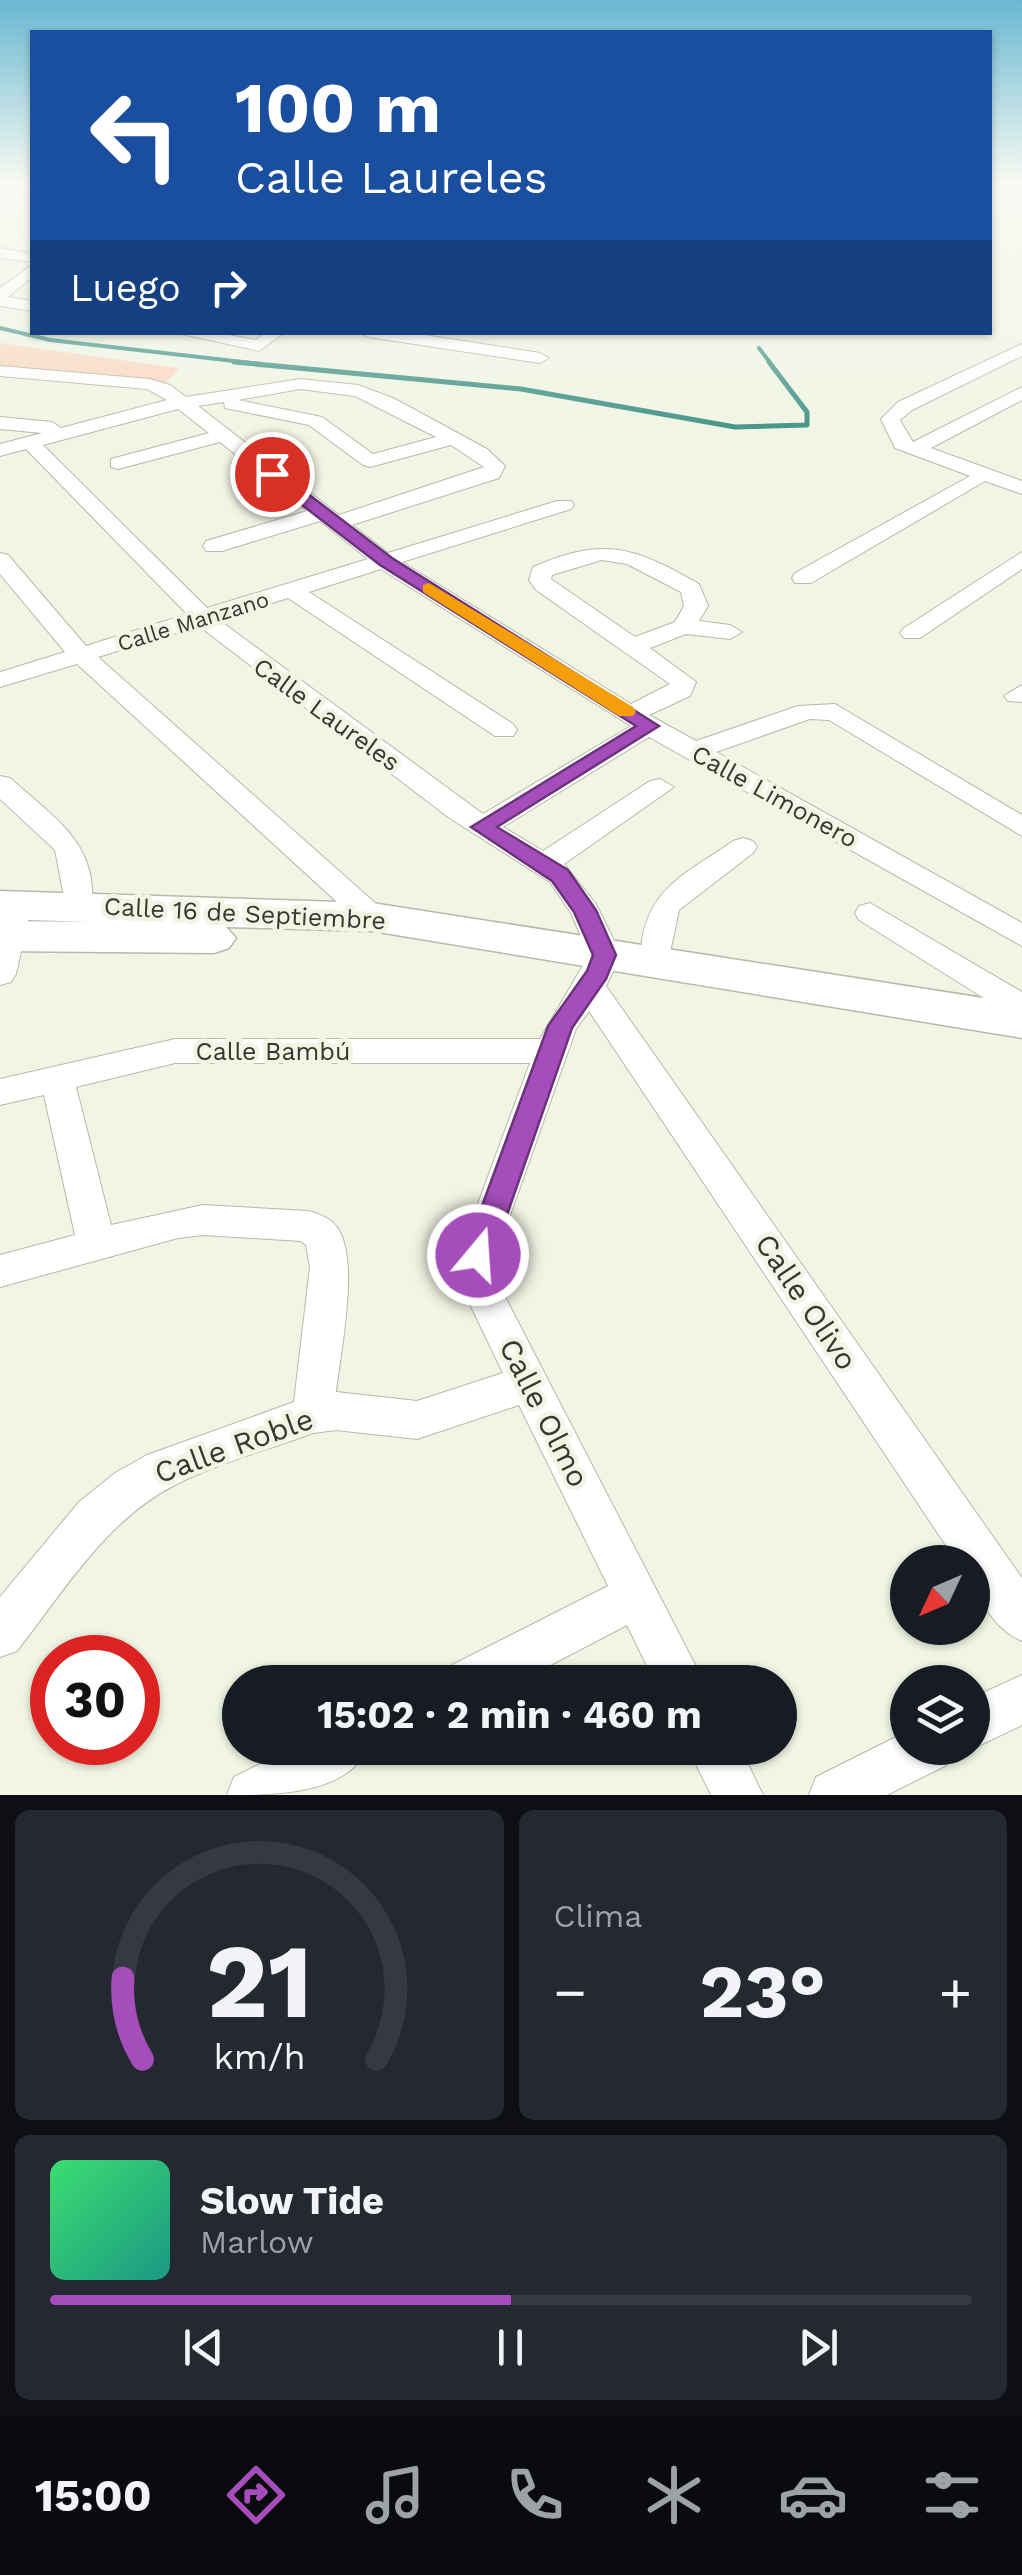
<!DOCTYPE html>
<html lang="es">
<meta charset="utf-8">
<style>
body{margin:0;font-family:"Work Sans",sans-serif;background:#242831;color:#f1f3f6;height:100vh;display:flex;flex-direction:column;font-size:38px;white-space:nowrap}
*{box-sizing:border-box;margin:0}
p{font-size:32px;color:#9ea1a6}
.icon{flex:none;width:55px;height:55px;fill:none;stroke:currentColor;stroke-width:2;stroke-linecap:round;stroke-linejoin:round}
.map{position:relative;height:1795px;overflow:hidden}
.sheet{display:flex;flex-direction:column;gap:15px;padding:15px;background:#0d0f14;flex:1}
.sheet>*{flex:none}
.hud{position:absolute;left:30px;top:30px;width:962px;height:305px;border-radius:0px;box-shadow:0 2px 8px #0004;background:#1a4fa0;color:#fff;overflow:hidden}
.needle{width:65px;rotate:226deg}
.tools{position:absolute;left:890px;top:1545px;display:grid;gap:20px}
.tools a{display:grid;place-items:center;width:100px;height:100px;border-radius:50%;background:#171b24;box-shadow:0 2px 8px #0004;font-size:50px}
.speed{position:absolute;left:30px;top:1635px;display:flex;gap:20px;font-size:50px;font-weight:700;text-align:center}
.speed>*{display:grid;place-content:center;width:130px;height:130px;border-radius:50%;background:#171b24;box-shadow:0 2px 8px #0004;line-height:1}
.speed .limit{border:15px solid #d22;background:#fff;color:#111}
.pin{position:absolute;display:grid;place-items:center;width:85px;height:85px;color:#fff;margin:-42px;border:5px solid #fff;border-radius:50%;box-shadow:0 2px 10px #0007}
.me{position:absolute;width:110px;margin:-55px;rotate:18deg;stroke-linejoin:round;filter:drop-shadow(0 0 8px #0008)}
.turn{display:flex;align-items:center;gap:35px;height:210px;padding:0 40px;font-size:45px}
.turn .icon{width:130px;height:130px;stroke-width:2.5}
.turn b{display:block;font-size:70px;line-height:85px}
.then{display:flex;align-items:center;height:95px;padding:0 40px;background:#0003;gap:20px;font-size:38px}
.big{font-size:75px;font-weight:700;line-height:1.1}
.sheet .card{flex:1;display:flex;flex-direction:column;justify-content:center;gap:15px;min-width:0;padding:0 35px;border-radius:15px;background:#242831}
.sheet .dial{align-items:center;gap:0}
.dial svg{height:260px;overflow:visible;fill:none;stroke:#363941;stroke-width:7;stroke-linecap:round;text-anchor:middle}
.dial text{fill:#f1f3f6;stroke:none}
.song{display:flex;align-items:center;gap:30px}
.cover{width:120px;height:120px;border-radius:15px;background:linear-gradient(135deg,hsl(140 70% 55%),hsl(170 70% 35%))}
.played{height:10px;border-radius:5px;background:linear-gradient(90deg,#a54ebb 50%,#363941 50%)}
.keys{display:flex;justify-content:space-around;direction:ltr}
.heat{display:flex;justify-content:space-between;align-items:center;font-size:55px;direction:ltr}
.sheet .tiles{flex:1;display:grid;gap:15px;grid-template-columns:1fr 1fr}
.card:last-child{grid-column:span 2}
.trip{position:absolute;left:222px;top:1665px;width:575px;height:100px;border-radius:50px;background:#171b24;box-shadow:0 2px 8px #0004;font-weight:700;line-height:100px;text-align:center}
.dock{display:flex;height:160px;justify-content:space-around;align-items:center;background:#090b0e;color:#9ea1a6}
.dock .icon{width:70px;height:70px}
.dock .selected{color:#a54ebb}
.dock b{font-size:45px;color:#f1f3f6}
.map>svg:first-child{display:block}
.green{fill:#fad7c0}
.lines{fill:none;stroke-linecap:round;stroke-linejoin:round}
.stream-far1{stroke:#449388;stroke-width:4}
.stream{stroke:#449388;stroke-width:5}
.street-casing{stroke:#b5baa9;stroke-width:2}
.secondary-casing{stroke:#b5baa9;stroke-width:3}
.street{fill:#fff;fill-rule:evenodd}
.secondary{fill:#fff;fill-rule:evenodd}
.route{fill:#a54ebb;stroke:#6b337a;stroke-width:2.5}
.slow{fill:#f59e0b}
.labels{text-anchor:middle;stroke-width:9;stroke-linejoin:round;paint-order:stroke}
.far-street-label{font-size:22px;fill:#353730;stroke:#f0f5e4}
.street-label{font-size:25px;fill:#353730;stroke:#f0f5e4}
.near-street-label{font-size:30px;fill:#353730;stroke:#f0f5e4}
</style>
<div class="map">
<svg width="1022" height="1795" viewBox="0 0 1022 1795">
<rect width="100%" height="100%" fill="#f0f5e4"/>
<path class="green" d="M 0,343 L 179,368 L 163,386 L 0,368 Z"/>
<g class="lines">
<path class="stream-far1" d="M 0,328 L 50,340 L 260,364
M 759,348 L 771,364"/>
<path class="stream" d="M 234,362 L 521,389 L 735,427 L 807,425 L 807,412 L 769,362"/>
<g class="street-casing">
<path id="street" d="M 0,248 L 32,254 L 32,262 L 0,258 Z
M 32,265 L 32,277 L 8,297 L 32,301 L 32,311 L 0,306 L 0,288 Z
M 173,332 L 212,332 L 256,340 L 266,332 L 285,332 L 259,351 Z
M 360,332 L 405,332 L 540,353 L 549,358 L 540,363 L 368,337 Z
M 1022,344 L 1022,356 L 912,410 L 900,420 L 913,442 L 1022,387 L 1022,400 L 931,448 L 1022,481 L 1022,494 L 985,481 L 811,583 L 795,583 L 792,578 L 795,573 L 970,476 L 895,448 L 881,419 L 898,402 Z
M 0,366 L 149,379 L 170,385 L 186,397 L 300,379 L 358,385 L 393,398 L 487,449 L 505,466 L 499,478 L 352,525 L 388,553 L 557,501 L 571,501 L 574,505 L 571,509 L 402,562 L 631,704 L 670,684 L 536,590 L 529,580 L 533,567 C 603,536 635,547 699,584 L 708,606 L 699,621 L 730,625 L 742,632 L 730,639 L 686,634 L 650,648 L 696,682 L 690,696 L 649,715 L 696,741 L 798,706 L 835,704 L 1022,815 L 1022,836 L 829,720 L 810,719 L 716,752 L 1022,923 L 1022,946 L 649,737 L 503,827 L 543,851 L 650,781 L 660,779 L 674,787 L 564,864 L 596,904 L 621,955 L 606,986 L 1022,1578 L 1022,1641 C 993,1629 972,1593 972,1562 L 957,1562 L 589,1011 L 576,1029 L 502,1238 L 497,1255 L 500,1287 L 704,1682 L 655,1682 L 627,1625 L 518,1682 L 445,1682 L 452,1665 L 608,1586 L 519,1405 L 417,1439 L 336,1430 L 313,1433 C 268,1450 218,1463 175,1485 C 107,1519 63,1592 17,1651 L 0,1657 L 0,1597 L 79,1502 L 115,1473 L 147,1455 L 294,1402 L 310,1267 L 306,1245 L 301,1241 L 203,1235 L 178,1238 L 0,1287 L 0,1255 L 75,1235 L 44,1095 L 0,1105 L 0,1079 L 175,1039 L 540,1039 L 589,955 L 571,913 L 550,882 L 448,817 L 199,626 L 98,657 L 383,910 L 387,917 L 383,924 L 361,924 L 77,664 L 0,687 L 0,672 L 65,652 L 0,574 L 0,553 L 8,555 L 86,646 L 187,614 L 26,449 L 0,456 L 0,444 L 42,433 L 0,429 L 0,417 L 52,422 L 61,428 L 167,400 L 147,389 L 0,376 ZM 300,389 L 355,396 L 436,437 L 373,454 L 322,417 L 238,400 ZM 224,402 L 225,408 L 309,425 L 363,465 L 370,467 L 451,445 L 484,467 L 339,515 L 198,406 ZM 178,409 L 209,433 L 111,459 L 111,467 L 118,469 L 220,442 L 307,511 L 206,541 L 203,546 L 206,551 L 222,551 L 320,521 L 368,559 L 207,608 L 43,445 ZM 602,560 L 627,564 L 681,592 L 684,606 L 675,622 L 635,637 L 551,579 L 552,575 ZM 381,569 L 631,726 L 483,814 L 219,620 L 288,598 L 495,736 L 513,736 L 517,730 L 513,724 L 309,592 ZM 175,1063 L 530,1063 L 459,1255 L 462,1288 L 503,1373 L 417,1401 L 336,1392 C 340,1354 361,1256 336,1226 C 330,1218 319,1214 309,1211 L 203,1205 L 111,1225 L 76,1087 Z
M 1022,552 L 1022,569 L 920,638 L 904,638 L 900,633 L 904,628 Z
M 1022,685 L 1022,702 L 1008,701 L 1004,696 Z
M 0,776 L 10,778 C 46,811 90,837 92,889 C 93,899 94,904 89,912 L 67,912 L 55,850 L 0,799 Z
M 743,838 L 753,841 L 757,847 L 753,853 L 679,910 L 666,971 L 655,974 L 644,971 C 638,961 641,952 642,941 C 650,886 691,871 733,841 Z
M 16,896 L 27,899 L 31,906 L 16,974 L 11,982 L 0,985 L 0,910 L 5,899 Z
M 870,903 L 1022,992 L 1022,1019 L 1011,1015 L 859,920 L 855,913 L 859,906 Z
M 1022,1675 L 1022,1725 L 972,1749 L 970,1748 L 972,1698 Z
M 908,1731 L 908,1748 L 952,1748 L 945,1766 L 887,1795 L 809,1795 L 816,1777 Z
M 292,1748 L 368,1748 C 346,1795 274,1795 227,1795 L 234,1777 Z
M 688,1748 L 740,1748 L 763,1795 L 711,1795 Z"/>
</g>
<g class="secondary-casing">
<path id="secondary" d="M 0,891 L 372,903 L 1022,1004 L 1022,1038 L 372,931 L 226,927 L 236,938 L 229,948 L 214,953 L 0,951 L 0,921 L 89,922 L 0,919 Z"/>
</g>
<use href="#street" class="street"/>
<use href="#secondary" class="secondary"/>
</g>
<linearGradient id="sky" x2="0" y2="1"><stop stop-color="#69b7d1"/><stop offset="0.42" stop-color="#f8faf3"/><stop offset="1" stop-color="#f8faf3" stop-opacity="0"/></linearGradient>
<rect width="1022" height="436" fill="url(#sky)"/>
<path class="route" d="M 267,471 L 278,471 L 392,558 L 659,726 L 497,827 L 568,870 L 596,910 L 616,955 L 606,979 L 572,1028 L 493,1255 L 488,1264 L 478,1267 L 468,1264 L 464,1255 L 548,1026 L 587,971 L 593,955 L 574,912 L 552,881 L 471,827 L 636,726 L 380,565 L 267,478 Z"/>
<path class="slow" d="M 429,583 L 633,707 L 636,712 L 633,716 L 619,716 L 423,592 L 423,585 Z"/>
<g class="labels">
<g class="far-street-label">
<text transform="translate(193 621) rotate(-17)" y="8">Calle Manzano</text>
</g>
<g class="street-label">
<text transform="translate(327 714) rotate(36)" y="9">Calle Laureles</text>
<text transform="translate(775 796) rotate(29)" y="9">Calle Limonero</text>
<text transform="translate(245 913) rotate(3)" y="9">Calle 16 de Septiembre</text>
<text x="273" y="1060">Calle Bambú</text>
</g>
<g class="near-street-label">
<text transform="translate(806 1302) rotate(56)" y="10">Calle Olivo</text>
<text transform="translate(544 1413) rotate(63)" y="10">Calle Olmo</text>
<text transform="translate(234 1446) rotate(-20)" y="10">Calle Roble</text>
</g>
</g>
</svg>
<div class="tools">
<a><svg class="needle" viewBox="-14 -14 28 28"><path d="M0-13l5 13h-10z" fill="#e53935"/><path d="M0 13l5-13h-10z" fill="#9ea1a6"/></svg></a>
<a><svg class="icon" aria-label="layers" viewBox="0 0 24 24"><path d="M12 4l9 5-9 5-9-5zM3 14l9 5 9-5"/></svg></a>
</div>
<div class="speed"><div class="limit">30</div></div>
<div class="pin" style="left:272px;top:474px;background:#d93025"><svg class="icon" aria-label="arrive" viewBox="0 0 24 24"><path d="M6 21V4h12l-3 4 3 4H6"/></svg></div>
<svg class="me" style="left:478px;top:1255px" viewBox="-20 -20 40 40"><circle r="17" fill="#a54ebb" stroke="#fff" stroke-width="3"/><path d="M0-11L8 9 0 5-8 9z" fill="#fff"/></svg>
<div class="trip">15:02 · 2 min · 460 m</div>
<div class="hud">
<div class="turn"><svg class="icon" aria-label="left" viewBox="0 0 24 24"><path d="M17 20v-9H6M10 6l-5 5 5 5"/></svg><div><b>100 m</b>Calle Laureles</div></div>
<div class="then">Luego<svg class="icon" aria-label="right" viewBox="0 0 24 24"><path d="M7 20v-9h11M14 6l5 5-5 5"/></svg></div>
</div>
</div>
<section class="sheet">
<div class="tiles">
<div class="card dial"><svg viewBox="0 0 100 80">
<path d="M14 69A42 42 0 1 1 86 69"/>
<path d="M14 69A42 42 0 0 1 8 44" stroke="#a54ebb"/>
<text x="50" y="56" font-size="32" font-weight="700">21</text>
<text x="50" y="72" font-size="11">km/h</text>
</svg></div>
<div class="card"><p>Clima</p>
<div class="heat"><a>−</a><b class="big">23°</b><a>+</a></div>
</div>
<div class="card">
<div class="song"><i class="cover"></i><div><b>Slow Tide</b><p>Marlow</p></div></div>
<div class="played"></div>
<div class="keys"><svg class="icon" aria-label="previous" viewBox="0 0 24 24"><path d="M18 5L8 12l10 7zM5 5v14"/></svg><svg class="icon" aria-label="pause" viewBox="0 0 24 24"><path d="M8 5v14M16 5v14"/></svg><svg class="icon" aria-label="next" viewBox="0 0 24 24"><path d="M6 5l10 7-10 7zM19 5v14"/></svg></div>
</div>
</div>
</section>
<nav class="dock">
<b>15:00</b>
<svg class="icon selected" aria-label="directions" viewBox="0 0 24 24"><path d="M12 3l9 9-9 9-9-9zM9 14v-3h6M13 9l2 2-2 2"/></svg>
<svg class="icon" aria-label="music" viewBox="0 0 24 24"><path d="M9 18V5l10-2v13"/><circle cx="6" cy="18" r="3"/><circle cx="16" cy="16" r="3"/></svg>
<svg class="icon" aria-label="phone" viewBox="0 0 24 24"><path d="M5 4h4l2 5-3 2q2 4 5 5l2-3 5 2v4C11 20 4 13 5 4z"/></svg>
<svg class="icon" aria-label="climate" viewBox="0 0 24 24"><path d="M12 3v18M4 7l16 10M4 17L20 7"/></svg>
<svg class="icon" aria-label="car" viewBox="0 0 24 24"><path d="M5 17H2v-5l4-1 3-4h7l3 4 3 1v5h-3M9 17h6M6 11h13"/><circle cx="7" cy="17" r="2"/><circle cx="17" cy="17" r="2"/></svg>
<svg class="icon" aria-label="filters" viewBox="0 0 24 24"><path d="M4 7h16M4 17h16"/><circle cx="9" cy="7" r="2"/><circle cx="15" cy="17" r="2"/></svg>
</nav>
